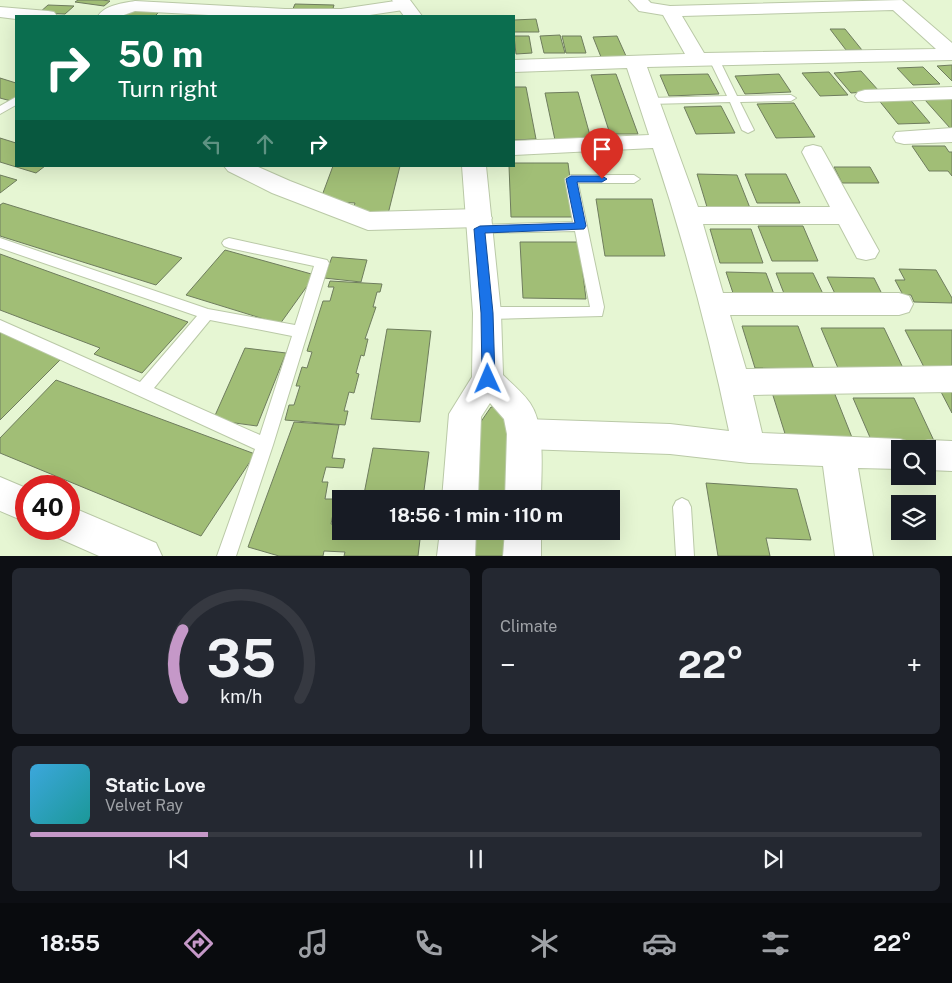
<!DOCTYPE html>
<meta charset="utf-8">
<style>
body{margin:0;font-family:"Public Sans",sans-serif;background:#242831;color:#f1f3f6;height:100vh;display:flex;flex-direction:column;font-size:19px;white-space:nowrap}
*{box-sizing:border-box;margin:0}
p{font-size:16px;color:#9ea1a6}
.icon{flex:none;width:28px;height:28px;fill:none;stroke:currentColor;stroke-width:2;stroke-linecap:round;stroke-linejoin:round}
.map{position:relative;height:556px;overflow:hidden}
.panel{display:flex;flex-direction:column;gap:12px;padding:12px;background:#0d0f14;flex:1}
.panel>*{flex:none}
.top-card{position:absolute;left:15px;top:15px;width:500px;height:152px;border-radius:0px;box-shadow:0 5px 20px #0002;background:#0b6e4f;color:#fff;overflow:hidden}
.controls{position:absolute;left:891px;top:440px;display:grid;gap:10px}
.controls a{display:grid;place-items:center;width:45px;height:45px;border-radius:0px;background:#171b24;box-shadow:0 5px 20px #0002;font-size:25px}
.speed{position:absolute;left:15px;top:475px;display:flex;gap:10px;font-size:25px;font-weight:700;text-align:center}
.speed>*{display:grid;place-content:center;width:65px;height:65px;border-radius:50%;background:#171b24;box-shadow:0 5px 20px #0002;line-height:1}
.speed .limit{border:8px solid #d22;background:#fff;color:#111}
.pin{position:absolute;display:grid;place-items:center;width:42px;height:42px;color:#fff;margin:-51px -21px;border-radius:50% 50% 50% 0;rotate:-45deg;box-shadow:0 0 5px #0007}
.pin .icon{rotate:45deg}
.me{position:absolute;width:55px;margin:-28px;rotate:359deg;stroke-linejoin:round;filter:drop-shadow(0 0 4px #0008)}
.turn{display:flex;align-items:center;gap:18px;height:105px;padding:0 20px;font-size:22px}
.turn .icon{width:65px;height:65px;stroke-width:2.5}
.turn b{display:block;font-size:35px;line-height:42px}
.lanes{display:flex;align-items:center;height:48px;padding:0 20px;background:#0003;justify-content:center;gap:25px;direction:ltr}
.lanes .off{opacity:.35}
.big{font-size:38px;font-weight:700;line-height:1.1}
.panel .card{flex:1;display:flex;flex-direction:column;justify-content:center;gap:8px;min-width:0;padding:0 18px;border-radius:8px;background:#242831}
.panel .dial{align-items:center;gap:0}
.dial svg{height:130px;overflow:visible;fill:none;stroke:#363941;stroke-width:7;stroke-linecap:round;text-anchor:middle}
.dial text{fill:#f1f3f6;stroke:none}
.song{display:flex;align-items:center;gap:15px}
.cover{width:60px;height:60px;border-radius:8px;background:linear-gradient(135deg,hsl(200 70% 55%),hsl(180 70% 35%))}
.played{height:5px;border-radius:2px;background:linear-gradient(90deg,#c598c8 20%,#363941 20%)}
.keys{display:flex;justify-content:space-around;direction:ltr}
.heat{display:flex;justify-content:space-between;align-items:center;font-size:28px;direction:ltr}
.panel .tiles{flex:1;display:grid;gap:12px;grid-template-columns:1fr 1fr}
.card:last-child{grid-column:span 2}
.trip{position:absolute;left:332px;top:490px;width:288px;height:50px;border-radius:0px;background:#171b24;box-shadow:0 5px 20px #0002;font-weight:700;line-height:50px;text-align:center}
.tab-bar{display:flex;height:80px;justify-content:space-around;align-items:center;background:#090b0e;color:#9ea1a6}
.tab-bar .icon{width:35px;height:35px}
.tab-bar .current{color:#c598c8}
.tab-bar b{font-size:22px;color:#f1f3f6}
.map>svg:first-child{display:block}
.building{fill:#a1be76;stroke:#6f7d5e}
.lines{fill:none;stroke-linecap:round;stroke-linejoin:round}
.service-casing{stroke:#bac9a7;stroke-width:2}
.minor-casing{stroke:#bac9a7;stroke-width:2}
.tertiary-casing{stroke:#bac9a7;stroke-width:2}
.secondary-casing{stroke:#bac9a7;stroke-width:2}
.service{fill:#fff;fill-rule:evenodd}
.minor{fill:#fff;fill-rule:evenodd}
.tertiary{fill:#fff;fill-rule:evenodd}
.secondary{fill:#fff;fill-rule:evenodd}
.route{fill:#1a73e8;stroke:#114b97}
</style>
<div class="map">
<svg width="952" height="556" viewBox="0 0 952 556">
<rect width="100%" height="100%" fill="#e6f6d3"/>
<path class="building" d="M 78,0 L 102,0 L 110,1 L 104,6 L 75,2 Z
M 295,4 L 334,5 L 332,12 L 292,11 Z
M 48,5 L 74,6 L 65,14 L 39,13 Z
M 132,10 L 159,12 L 155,16 L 125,16 Z
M 536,19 L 539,32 L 514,32 L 514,20 Z
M 830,29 L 845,29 L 862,50 L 846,50 Z
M 560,35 L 565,53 L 544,53 L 540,36 Z
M 514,36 L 529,36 L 532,53 L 516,54 Z
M 562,36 L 581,36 L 586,53 L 566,53 Z
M 617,36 L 626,56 L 601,57 L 593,37 Z
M 952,65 L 952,81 L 937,66 Z
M 923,67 L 940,84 L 913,85 L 897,68 Z
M 861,71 L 879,91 L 851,93 L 834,73 Z
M 829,72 L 848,95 L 820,96 L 802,73 Z
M 616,74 L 638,134 L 610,134 L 591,75 Z
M 708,74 L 719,94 L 669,96 L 660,75 Z
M 779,74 L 791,92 L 745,94 L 735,76 Z
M 0,78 L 16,83 L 16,97 L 11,101 L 0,98 Z
M 514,87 L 526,87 L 536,139 L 514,140 Z
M 578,92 L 591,139 L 555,140 L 545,93 Z
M 908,97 L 930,123 L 898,124 L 877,98 Z
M 952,99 L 952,128 L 950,128 L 925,100 Z
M 794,103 L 815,137 L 776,138 L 757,104 Z
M 721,106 L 735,133 L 696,134 L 684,107 Z
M 0,138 L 16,143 L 16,166 L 45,166 L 36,173 L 0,162 Z
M 912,146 L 945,146 L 949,152 L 952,152 L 952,176 L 948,171 L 929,171 Z
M 514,163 L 568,163 L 575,217 L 511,217 L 509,166 L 514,166 Z
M 333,166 L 400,166 L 388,214 L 352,212 L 355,203 L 320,201 Z
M 834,167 L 870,167 L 879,183 L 842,183 Z
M 697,174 L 737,175 L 750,208 L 707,207 Z
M 745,174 L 786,174 L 800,203 L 757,203 Z
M 0,175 L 17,180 L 0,193 Z
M 596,199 L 652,199 L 665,256 L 605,256 Z
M 3,203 L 182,258 L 156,285 L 0,236 L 0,205 Z
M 758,226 L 803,226 L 818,261 L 772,261 Z
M 710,229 L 751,229 L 763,263 L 720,263 Z
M 520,242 L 579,242 L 586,299 L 523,298 Z
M 225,250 L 315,275 L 280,324 L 186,295 Z
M 0,254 L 188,322 L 142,373 L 94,354 L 100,348 L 0,310 Z
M 332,257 L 367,260 L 361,282 L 324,278 Z
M 899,269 L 936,270 L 952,298 L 952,303 L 914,302 L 911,295 L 903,295 L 895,280 L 905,280 Z
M 726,272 L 766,273 L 775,297 L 734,296 Z
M 776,273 L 813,273 L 824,296 L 785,296 Z
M 827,277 L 874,278 L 885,300 L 838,300 Z
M 330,281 L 382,284 L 380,292 L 377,292 L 373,307 L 376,307 L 365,339 L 368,339 L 364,356 L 361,355 L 356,373 L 359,374 L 354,393 L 349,392 L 344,411 L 348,411 L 345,425 L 285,420 L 289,405 L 294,405 L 300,386 L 296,386 L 302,367 L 307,368 L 312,352 L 307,351 L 323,301 L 330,301 L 334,287 L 328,287 Z
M 742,326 L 798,326 L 814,369 L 755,368 Z
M 821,328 L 884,328 L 903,368 L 838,368 Z
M 387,329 L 431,331 L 420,422 L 371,419 Z
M 905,330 L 952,330 L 952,371 L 926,371 Z
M 0,332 L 63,357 L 0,420 Z
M 245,348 L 286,353 L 257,426 L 213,420 Z
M 56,380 L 255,454 L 201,536 L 0,453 L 0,438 Z
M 770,386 L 832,387 L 853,440 L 787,440 Z
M 940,390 L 952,390 L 952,413 Z
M 853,398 L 914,398 L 935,443 L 872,442 Z
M 491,407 L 505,407 L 513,499 L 476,499 L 480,423 Z
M 294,422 L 339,425 L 332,458 L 345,459 L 343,468 L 326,467 L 322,482 L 328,482 L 325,499 L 336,499 L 331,524 L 341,525 L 339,531 L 421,531 L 418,556 L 344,556 L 345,552 L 324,551 L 323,556 L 279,556 L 248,547 Z
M 373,448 L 429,452 L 423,498 L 364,494 Z
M 706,483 L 797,489 L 811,540 L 766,538 L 770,556 L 718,556 Z
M 475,531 L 513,531 L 512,556 L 474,556 Z"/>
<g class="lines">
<g class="service-casing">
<path id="service" d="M 714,56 L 719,59 L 737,96 L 791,95 L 796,98 L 791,101 L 740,102 L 754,130 L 748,133 L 742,130 L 730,102 L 649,104 L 644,101 L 649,98 L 727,96 L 709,59 Z
M 16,97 L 16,105 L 0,114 L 0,106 Z
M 571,175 L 634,175 L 640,179 L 634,183 L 578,183 L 604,307 L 602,316 L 487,319 L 482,317 L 480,313 L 482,309 L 487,307 L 590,307 L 575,231 L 480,233 L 475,232 L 474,229 L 475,226 L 480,225 L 573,222 L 565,179 Z
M 0,238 L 208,309 L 295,325 L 314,266 L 229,248 L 224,246 L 222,243 L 224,240 L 229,238 L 327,260 L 329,263 L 273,445 L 236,556 L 217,556 L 255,449 L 0,332 L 0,320 L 140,382 L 197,316 L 0,248 ZM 210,320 L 292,336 L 260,435 L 154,388 Z
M 682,498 L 688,501 L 691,507 L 694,556 L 676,556 L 673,507 L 676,501 Z"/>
</g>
<g class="minor-casing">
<path id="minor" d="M 402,0 L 410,1 L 413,5 L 410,9 L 363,16 L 227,16 L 135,11 L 121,16 L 98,16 C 105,5 123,3 135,1 L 285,9 L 341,9 Z
M 629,0 L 648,0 L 651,3 L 670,6 L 902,0 L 952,43 L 952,60 L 647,67 L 698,207 L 830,207 L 802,152 L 805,147 L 813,145 L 821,147 L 824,152 L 879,251 L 875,258 L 866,260 L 857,258 L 839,224 L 703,224 L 723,293 L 899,293 L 909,296 L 913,304 L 909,312 L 899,315 L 730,315 L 746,369 L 952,366 L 952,392 L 753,395 L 762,433 L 900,439 L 912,443 L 914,448 L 916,444 L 928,440 L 952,441 L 952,471 L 928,470 L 928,449 L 900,449 L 900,469 L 858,468 L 873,556 L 835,556 L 823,466 L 749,463 L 670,454 L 524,449 L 512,444 L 507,434 L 512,424 L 524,419 L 670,424 L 729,431 C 709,335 684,241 653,148 L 514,155 L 514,141 L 649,135 L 627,68 L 514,72 L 514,60 L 685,54 L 663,15 L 639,11 ZM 893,10 L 936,49 L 704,53 L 682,16 Z
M 0,7 L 48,11 L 54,12 L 57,16 L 16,16 L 16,19 L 0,17 Z
M 952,87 L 952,99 L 865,102 L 858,100 L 855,96 L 858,92 L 865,90 Z
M 952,128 L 952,142 L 904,144 L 896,142 L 893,137 L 896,132 Z
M 224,166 L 256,166 L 290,181 L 370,212 L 479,209 L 488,212 L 492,218 L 488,224 L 479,227 L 368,230 L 272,193 L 228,171 Z"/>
</g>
<g class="tertiary-casing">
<path id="tertiary" d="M 392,0 L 410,0 L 422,16 L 404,16 Z
M 462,166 L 486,166 L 501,313 L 503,375 C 512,384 523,393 530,403 C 546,426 541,471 541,499 L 505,499 L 507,434 L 504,419 L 490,403 L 481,417 L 478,499 L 442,499 L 449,414 L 472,377 L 473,313 Z
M 440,531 L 476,531 L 475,556 L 437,556 Z
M 505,531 L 541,531 L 541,556 L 503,556 Z"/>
</g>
<g class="secondary-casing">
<path id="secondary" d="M 0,477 L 26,488 L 26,522 L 0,511 Z
M 69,506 L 156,543 L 162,556 L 99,556 L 56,537 L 53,529 L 69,529 Z"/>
</g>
<use href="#service" class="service"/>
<use href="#minor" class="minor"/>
<use href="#tertiary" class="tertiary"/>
<use href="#secondary" class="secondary"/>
</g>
<path class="route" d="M 571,176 L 602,176 L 607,179 L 602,182 L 577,182 L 586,226 L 584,229 L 485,233 L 493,313 L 495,379 L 493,383 L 488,384 L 484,383 L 482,379 L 481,313 L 474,229 L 480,226 L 575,223 L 566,179 Z"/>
</svg>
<div class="controls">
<a><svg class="icon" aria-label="search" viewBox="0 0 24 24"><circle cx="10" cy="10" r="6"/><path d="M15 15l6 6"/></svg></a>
<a><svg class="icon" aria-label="layers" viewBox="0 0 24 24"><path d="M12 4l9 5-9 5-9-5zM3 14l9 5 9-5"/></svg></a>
</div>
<div class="speed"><div class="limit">40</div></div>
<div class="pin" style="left:602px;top:179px;background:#d93025"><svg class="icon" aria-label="arrive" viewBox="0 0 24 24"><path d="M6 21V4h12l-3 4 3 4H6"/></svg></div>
<svg class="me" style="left:488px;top:379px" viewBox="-20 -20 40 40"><path d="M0-17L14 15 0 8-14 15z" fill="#1a73e8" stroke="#fff" stroke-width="4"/></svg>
<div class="trip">18:56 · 1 min · 110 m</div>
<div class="top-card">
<div class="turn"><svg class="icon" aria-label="right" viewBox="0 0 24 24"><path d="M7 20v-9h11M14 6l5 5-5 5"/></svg><div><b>50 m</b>Turn right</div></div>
<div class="lanes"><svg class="icon off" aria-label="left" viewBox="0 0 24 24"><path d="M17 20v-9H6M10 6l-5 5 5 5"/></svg><svg class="icon off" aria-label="ahead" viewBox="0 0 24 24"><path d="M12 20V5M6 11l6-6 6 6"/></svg><svg class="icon" aria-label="right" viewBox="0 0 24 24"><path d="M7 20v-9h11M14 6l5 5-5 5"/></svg></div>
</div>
</div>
<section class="panel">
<div class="tiles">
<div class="card dial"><svg viewBox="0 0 100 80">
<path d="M14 69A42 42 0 1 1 86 69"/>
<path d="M14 69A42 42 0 0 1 14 27" stroke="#c598c8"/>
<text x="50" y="56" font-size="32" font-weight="700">35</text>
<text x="50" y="72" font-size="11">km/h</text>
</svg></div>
<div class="card"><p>Climate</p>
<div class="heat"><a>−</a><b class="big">22°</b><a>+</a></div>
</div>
<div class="card">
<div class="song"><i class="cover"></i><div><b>Static Love</b><p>Velvet Ray</p></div></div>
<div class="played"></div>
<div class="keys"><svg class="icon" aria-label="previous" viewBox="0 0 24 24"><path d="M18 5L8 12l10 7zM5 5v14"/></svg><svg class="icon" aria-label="pause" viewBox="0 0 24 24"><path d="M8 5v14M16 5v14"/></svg><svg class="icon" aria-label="next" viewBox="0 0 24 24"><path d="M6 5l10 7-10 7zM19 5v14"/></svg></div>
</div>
</div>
</section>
<nav class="tab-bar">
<b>18:55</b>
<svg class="icon current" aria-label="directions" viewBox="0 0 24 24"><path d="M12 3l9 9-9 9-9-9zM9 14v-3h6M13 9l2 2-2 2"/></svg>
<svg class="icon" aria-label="music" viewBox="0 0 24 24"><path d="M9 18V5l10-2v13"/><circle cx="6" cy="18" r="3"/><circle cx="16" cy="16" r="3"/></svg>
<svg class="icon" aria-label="phone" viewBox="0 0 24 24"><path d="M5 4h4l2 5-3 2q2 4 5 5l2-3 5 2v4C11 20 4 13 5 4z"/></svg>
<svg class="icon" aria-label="climate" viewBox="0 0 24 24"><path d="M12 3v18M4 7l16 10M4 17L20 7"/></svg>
<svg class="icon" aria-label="car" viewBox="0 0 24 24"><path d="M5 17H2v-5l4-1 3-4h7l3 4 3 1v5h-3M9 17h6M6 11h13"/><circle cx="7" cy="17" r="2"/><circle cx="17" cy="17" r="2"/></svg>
<svg class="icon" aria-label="filters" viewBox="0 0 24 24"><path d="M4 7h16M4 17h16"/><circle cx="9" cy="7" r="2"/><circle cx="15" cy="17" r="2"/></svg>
<b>22°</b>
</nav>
